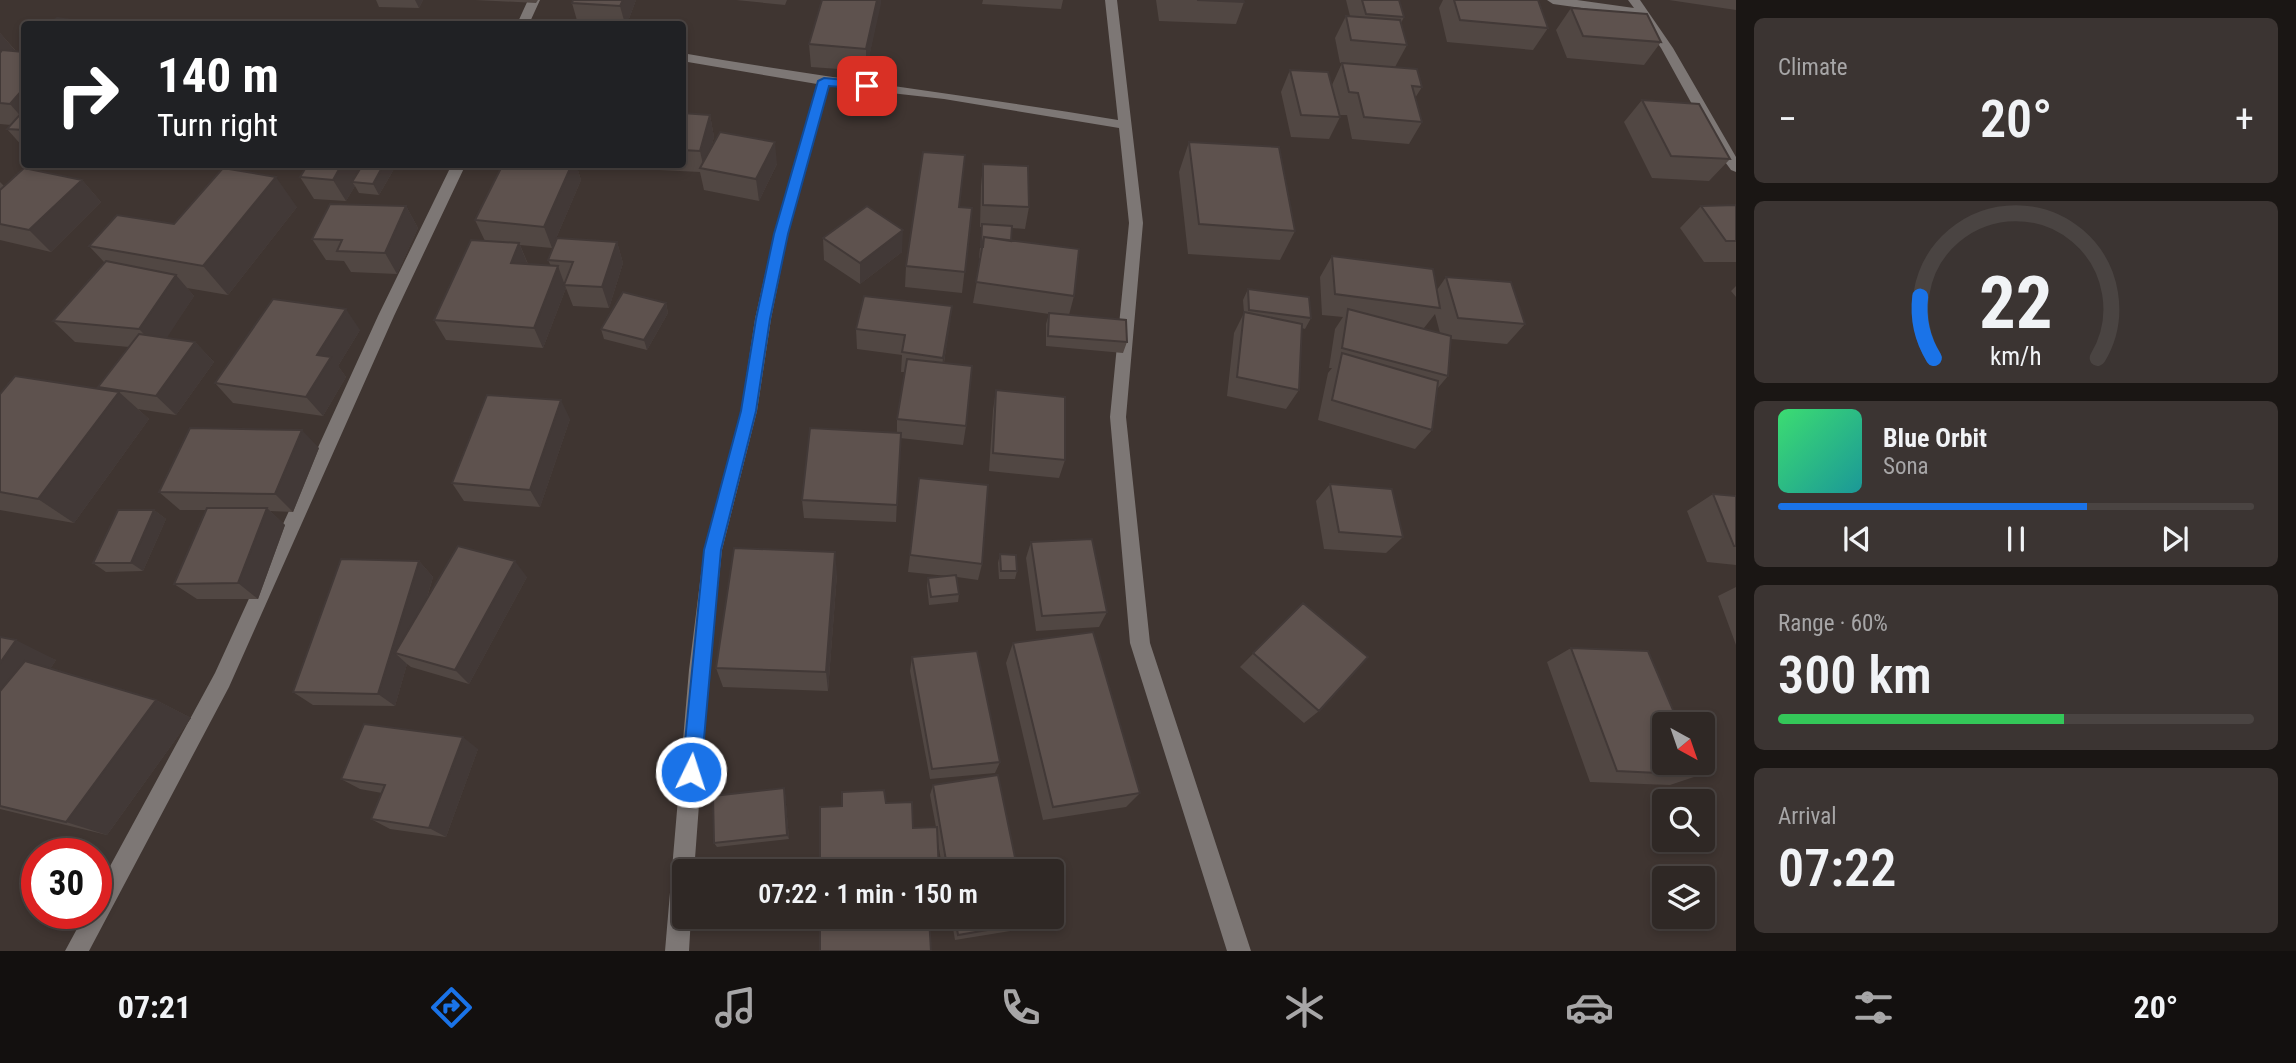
<!DOCTYPE html>
<meta charset="utf-8">
<style>
body{margin:0;font-family:"Roboto Condensed",sans-serif;background:#3b3432;color:#f1f3f6;height:100vh;display:flex;flex-direction:column;font-size:26px;white-space:nowrap}
*{box-sizing:border-box;margin:0}
p{font-size:23px;color:#a7a6a7}
.icon{flex:none;width:38px;height:38px;fill:none;stroke:currentColor;stroke-width:2;stroke-linecap:round;stroke-linejoin:round}
.map{position:relative;flex:1;overflow:hidden}
.panel{display:flex;flex-direction:column;gap:18px;padding:18px;background:#1a1614;width:560px}
.panel>*{flex:none}
.banner{position:absolute;left:21px;top:21px;width:665px;height:147px;border-radius:7px;box-shadow:0 4px 10px #0003,0 0 0 2px #4a4442;background:#202124;color:#fff;overflow:hidden}
.needle{width:46px;rotate:140deg}
.buttons{position:absolute;left:1652px;top:712px;display:grid;gap:14px}
.buttons a{display:grid;place-items:center;width:63px;height:63px;border-radius:7px;background:#2f2825;box-shadow:0 4px 10px #0003,0 0 0 2px #4a4442;font-size:35px}
.speed{position:absolute;left:21px;top:838px;display:flex;gap:14px;font-size:35px;font-weight:700;text-align:center}
.speed>*{display:grid;place-content:center;width:91px;height:91px;border-radius:50%;background:#2f2825;box-shadow:0 4px 10px #0003,0 0 0 2px #4a4442;line-height:1}
.speed .limit{border:10px solid #d22;background:#fff;color:#111}
.pin{position:absolute;display:grid;place-items:center;width:60px;height:60px;color:#fff;margin:-30px;border-radius:14px;box-shadow:0 4px 10px #0006}
.me{position:absolute;width:77px;margin:-38px;rotate:4deg;stroke-linejoin:round;filter:drop-shadow(0 0 5px #0008)}
.turn{display:flex;align-items:center;gap:24px;height:147px;padding:0 21px;font-size:32px}
.turn .icon{width:91px;height:91px;stroke-width:2.5}
.turn b{display:block;font-size:49px;line-height:60px}
.big{font-size:52px;font-weight:600;line-height:1.1}
.panel .tile{flex:1;display:flex;flex-direction:column;justify-content:center;gap:10px;min-width:0;padding:0 24px;border-radius:10px;background:#3b3432}
.panel .dial{align-items:center;gap:0}
.dial svg{height:182px;overflow:visible;fill:none;stroke:#4a4442;stroke-width:7;stroke-linecap:round;text-anchor:middle}
.dial text{fill:#f1f3f6;stroke:none}
.song{display:flex;align-items:center;gap:21px}
.cover{width:84px;height:84px;border-radius:10px;background:linear-gradient(135deg,hsl(140 70% 55%),hsl(180 70% 35%))}
.played{height:7px;border-radius:4px;background:linear-gradient(90deg,#1a73e8 65%,#4a4442 65%)}
.keys{display:flex;justify-content:space-around;direction:ltr}
.heat{display:flex;justify-content:space-between;align-items:center;font-size:38px;direction:ltr}
.charge{height:10px;border-radius:5px;background:linear-gradient(90deg,#34c759 60%,#4a4442 0)}
.trip{position:absolute;left:672px;top:859px;width:392px;height:70px;border-radius:7px;background:#2f2825;box-shadow:0 4px 10px #0003,0 0 0 2px #4a4442;font-weight:600;line-height:70px;text-align:center}
.tabs{display:flex;height:112px;justify-content:space-around;align-items:center;background:#13100f;color:#a7a6a7}
.tabs .icon{width:49px;height:49px}
.tabs .on{color:#1a73e8}
.tabs b{font-size:32px;color:#f1f3f6}
main{display:flex;flex:1;min-height:0}
.map>svg:first-child{display:block}
.lines{fill:none;stroke-linecap:round;stroke-linejoin:round}
.minor{fill:#7d7775;fill-rule:evenodd}
.wall{fill:#514743;fill-rule:evenodd}
.shaded-wall{fill:#423937}
.building{fill:#5e524e;stroke:#423937;stroke-width:2}
.route{fill:#1a73e8;stroke:#114b97;stroke-width:2}
</style>
<main>
<div class="map">
<svg width="1736" height="951" viewBox="0 0 1736 951">
<rect width="100%" height="100%" fill="#3f3531"/>
<g class="lines">
<path class="minor" d="M 528,0 L 540,0 L 529,24 L 517,24 Z
M 1105,0 L 1117,0 L 1143,223 L 1126,417 L 1150,643 L 1251,951 L 1227,951 L 1130,643 L 1110,417 L 1129,223 L 1119,128 L 944,99 L 829,86 L 788,234 L 771,319 L 757,411 L 722,550 L 709,670 L 694,872 L 684,872 L 684,917 L 691,917 L 689,951 L 665,951 L 689,670 L 704,550 L 741,411 L 755,319 L 774,234 L 817,84 L 682,61 L 682,53 C 827,78 973,96 1118,120 Z
M 1547,0 L 1577,0 L 1634,8 L 1628,0 L 1640,0 L 1673,48 L 1736,157 L 1736,172 L 1731,170 L 1720,155 L 1661,48 L 1639,16 L 1553,4 Z
M 452,164 L 466,164 L 394,316 L 229,687 L 89,951 L 65,951 L 85,914 L 96,914 L 96,892 L 215,673 L 378,316 Z"/>
</g>
<path class="wall" d="M 376,0 L 423,0 L 419,8 L 379,7 Z
M 475,0 L 538,0 L 536,3 Z
M 636,0 L 627,24 L 578,24 L 572,3 Z
M 736,0 L 787,0 L 785,5 Z
M 822,0 L 881,0 L 866,71 L 811,67 L 809,44 Z
M 983,0 L 1063,0 L 1061,9 L 982,4 Z
M 1156,0 L 1243,0 L 1244,2 L 1236,24 L 1159,21 Z
M 1346,0 L 1399,0 L 1404,17 L 1401,23 L 1407,45 L 1395,67 L 1340,63 L 1335,38 L 1346,16 L 1350,16 Z
M 1443,0 L 1538,0 L 1548,28 L 1533,50 L 1447,42 L 1439,8 Z
M 1669,0 L 1736,0 L 1736,10 Z
M 1571,8 L 1661,42 L 1644,65 L 1567,58 L 1556,30 Z
M 0,33 L 16,51 L 24,52 L 24,148 L 7,129 L 11,125 L 0,124 Z
M 1342,63 L 1422,87 L 1415,98 L 1422,122 L 1409,144 L 1352,139 L 1347,115 L 1340,115 L 1340,117 L 1329,139 L 1291,137 L 1281,92 L 1290,70 L 1332,85 Z
M 1642,100 L 1730,159 L 1709,181 L 1652,178 L 1624,122 Z
M 682,113 L 710,115 L 714,137 L 711,148 L 777,164 L 759,201 L 704,190 L 700,172 L 659,170 L 658,164 L 682,164 Z
M 1189,142 L 1295,231 L 1280,260 L 1188,254 L 1179,172 Z
M 308,164 L 392,164 L 394,169 L 379,195 L 359,193 L 355,186 L 346,201 L 314,199 L 300,177 Z
M 503,164 L 576,164 L 581,180 L 552,248 L 520,245 L 528,264 L 551,266 L 548,260 L 617,242 L 623,263 L 609,308 L 573,306 L 566,288 L 543,348 L 446,340 L 434,320 L 485,241 L 475,220 Z
M 983,164 L 1029,207 L 1025,229 L 1012,228 L 1011,241 L 1074,296 L 1069,315 L 1127,342 L 1123,353 L 1046,346 L 1046,324 L 1049,314 L 973,303 L 981,258 L 979,258 L 982,227 L 980,227 L 981,186 Z
M 82,180 L 101,202 L 51,252 L 0,240 L 0,182 L 4,186 Z
M 1736,205 L 1736,262 L 1704,262 L 1680,228 L 1701,206 Z
M 406,206 L 418,228 L 397,274 L 351,272 L 344,261 L 326,260 L 312,239 Z
M 297,207 L 228,295 L 187,288 L 194,296 L 166,338 L 195,342 L 214,362 L 176,415 L 138,409 L 149,419 L 74,523 L 0,510 L 0,394 L 100,389 L 98,387 L 129,347 L 75,342 L 53,321 L 105,263 L 89,246 L 174,224 Z
M 960,207 L 972,208 L 962,293 L 905,287 L 906,266 Z
M 823,238 L 902,252 L 860,284 L 824,260 Z
M 1332,256 L 1437,290 L 1446,277 L 1525,324 L 1507,344 L 1451,339 L 1448,376 L 1437,389 L 1432,430 L 1415,449 L 1318,420 L 1328,373 L 1332,368 L 1329,368 L 1335,329 L 1343,317 L 1322,315 L 1320,277 ZM 1435,314 L 1440,333 L 1420,328 L 1424,328 Z
M 1736,286 L 1736,297 L 1731,291 Z
M 1248,289 L 1311,318 L 1305,329 L 1302,328 L 1299,390 L 1286,409 L 1227,396 L 1234,333 L 1244,313 L 1243,300 Z
M 666,303 L 668,313 L 647,350 L 604,339 L 601,329 Z
M 952,306 L 944,363 L 966,426 L 963,445 L 900,438 L 896,522 L 804,518 L 802,500 L 897,433 L 897,419 L 905,372 L 901,372 L 902,355 L 857,349 L 856,329 Z
M 360,330 L 338,366 L 346,377 L 323,416 L 233,403 L 215,383 Z
M 996,390 L 1065,460 L 1059,478 L 989,471 L 993,410 Z
M 570,419 L 540,507 L 464,501 L 452,483 Z
M 319,448 L 293,512 L 270,511 L 285,525 L 258,599 L 197,599 L 174,584 L 206,510 L 180,510 L 159,492 Z
M 1330,484 L 1403,537 L 1386,553 L 1324,549 L 1316,501 Z
M 1713,494 L 1736,496 L 1736,565 L 1707,562 L 1687,511 Z
M 154,510 L 166,519 L 143,571 L 106,572 L 93,563 Z
M 1031,542 L 1107,612 L 1099,627 L 1036,631 L 1026,558 Z
M 1000,554 L 1017,571 L 1015,579 L 999,579 L 998,563 Z
M 910,555 L 982,564 L 978,580 L 957,577 L 959,594 L 958,602 L 929,605 L 927,586 L 928,578 L 947,576 L 908,572 Z
M 419,561 L 433,577 L 427,598 L 527,577 L 469,684 L 411,667 L 407,664 L 395,706 L 313,705 L 293,692 Z
M 837,574 L 828,691 L 723,687 L 716,668 Z
M 1736,587 L 1736,645 L 1718,596 Z
M 1303,603 L 1319,711 L 1304,723 L 1240,667 Z
M 0,637 L 56,660 L 50,669 L 156,700 L 191,718 L 107,835 L 0,809 Z
M 1013,643 L 1140,793 L 1126,807 L 1043,820 L 1006,663 Z
M 1571,648 L 1700,775 L 1670,785 L 1590,782 L 1547,662 Z
M 912,657 L 1000,762 L 995,773 L 930,779 L 910,671 Z
M 478,749 L 446,837 L 390,829 L 371,819 L 382,793 L 360,789 L 341,779 Z
M 933,785 L 1018,872 L 943,872 L 937,837 L 842,806 L 886,803 L 913,828 L 936,827 L 930,795 Z
M 784,788 L 785,793 L 789,839 L 717,847 L 714,843 Z
M 820,917 L 941,917 L 938,923 L 929,924 Z
M 951,917 L 1027,917 L 1029,923 L 1023,929 L 955,940 Z"/>
<path class="shaded-wall" d="M 415,0 L 423,0 L 419,8 Z
M 623,0 L 636,0 L 627,24 L 625,24 L 620,6 Z
M 877,0 L 881,0 L 881,4 L 866,71 L 866,49 Z
M 0,33 L 18,54 L 0,77 Z
M 24,88 L 24,120 L 10,104 Z
M 710,115 L 714,137 L 705,169 L 704,169 L 700,151 Z
M 775,142 L 777,164 L 759,201 L 756,179 Z
M 342,164 L 368,164 L 352,182 L 355,186 L 346,201 L 333,180 Z
M 384,164 L 392,164 L 394,169 L 379,195 L 373,184 Z
M 572,164 L 576,164 L 581,180 L 552,248 L 544,227 Z
M 276,177 L 297,207 L 228,295 L 203,266 Z
M 82,180 L 101,202 L 51,252 L 29,230 Z
M 406,206 L 418,228 L 397,274 L 385,253 Z
M 903,230 L 902,252 L 860,284 L 860,263 Z
M 617,242 L 623,263 L 609,308 L 602,287 Z
M 519,243 L 528,265 L 511,263 Z
M 558,266 L 566,288 L 543,348 L 534,328 Z
M 176,275 L 194,296 L 159,350 L 139,329 Z
M 666,303 L 668,313 L 647,350 L 644,340 Z
M 952,306 L 950,327 L 941,377 L 943,358 Z
M 346,309 L 360,330 L 338,366 L 346,377 L 323,416 L 306,397 L 317,355 Z
M 195,342 L 214,362 L 176,415 L 156,396 Z
M 119,392 L 149,419 L 74,523 L 38,499 Z
M 561,400 L 570,419 L 540,507 L 530,490 Z
M 302,430 L 319,448 L 293,512 L 275,494 Z
M 267,508 L 285,525 L 258,599 L 238,583 Z
M 154,510 L 166,519 L 143,571 L 131,563 Z
M 835,552 L 837,574 L 828,691 L 826,672 Z
M 419,561 L 433,577 L 409,657 L 395,653 L 407,664 L 395,706 L 378,694 Z
M 515,561 L 527,577 L 469,684 L 455,670 Z
M 16,640 L 56,660 L 0,744 L 0,663 Z
M 156,700 L 191,718 L 107,835 L 66,822 Z
M 463,737 L 478,749 L 446,837 L 429,828 Z
M 784,788 L 785,793 L 789,839 L 787,835 Z"/>
<path class="building" d="M 573,0 L 623,0 L 620,6 L 572,3 Z
M 822,0 L 877,0 L 866,49 L 809,44 Z
M 1197,0 L 1243,0 L 1244,2 Z
M 1362,0 L 1399,0 L 1404,17 L 1366,14 Z
M 1454,0 L 1538,0 L 1548,28 L 1460,20 Z
M 1571,8 L 1647,14 L 1661,42 L 1583,36 Z
M 1346,16 L 1400,20 L 1407,45 L 1351,40 Z
M 57,18 L 99,24 L 100,24 L 49,24 Z
M 2,50 L 24,52 L 24,88 L 10,104 L 0,103 L 0,53 Z
M 1342,63 L 1417,69 L 1422,87 L 1412,86 L 1422,122 L 1364,117 L 1358,93 L 1349,92 Z
M 1290,70 L 1328,72 L 1340,117 L 1301,115 Z
M 1642,100 L 1699,104 L 1730,159 L 1671,156 Z
M 24,110 L 24,130 L 7,129 Z
M 682,113 L 710,115 L 700,151 L 682,150 Z
M 720,132 L 775,142 L 756,179 L 700,168 Z
M 1189,142 L 1279,147 L 1295,231 L 1199,224 Z
M 923,152 L 965,155 L 959,207 L 972,208 L 965,272 L 906,266 Z
M 308,164 L 342,164 L 333,180 L 300,177 Z
M 363,164 L 384,164 L 373,184 L 352,182 Z
M 503,164 L 572,164 L 544,227 L 475,220 Z
M 983,164 L 1028,166 L 1029,207 L 983,205 Z
M 24,168 L 82,180 L 29,230 L 0,224 L 0,190 Z
M 223,168 L 276,177 L 203,266 L 89,246 L 117,215 L 174,224 Z
M 330,204 L 406,206 L 385,253 L 337,251 L 342,240 L 312,239 Z
M 1736,205 L 1736,241 L 1726,241 L 1701,206 Z
M 867,206 L 903,230 L 860,263 L 823,238 Z
M 982,224 L 1012,226 L 1011,241 L 984,237 L 983,247 L 981,247 Z
M 984,237 L 1079,249 L 1074,296 L 976,282 Z
M 557,238 L 617,242 L 602,287 L 564,285 L 573,262 L 548,260 Z
M 471,240 L 519,243 L 511,263 L 558,266 L 534,328 L 434,320 Z
M 1332,256 L 1433,269 L 1440,308 L 1335,294 Z
M 106,261 L 176,275 L 139,329 L 53,321 Z
M 1446,277 L 1511,282 L 1525,324 L 1458,318 Z
M 1248,289 L 1309,297 L 1311,318 L 1249,310 Z
M 623,292 L 666,303 L 644,340 L 601,329 Z
M 864,296 L 952,306 L 943,358 L 902,352 L 905,335 L 856,329 Z
M 273,299 L 346,309 L 317,355 L 331,357 L 306,397 L 215,383 Z
M 1348,309 L 1451,336 L 1448,376 L 1342,348 Z
M 1244,312 L 1302,324 L 1299,390 L 1237,377 Z
M 1049,313 L 1126,320 L 1127,342 L 1048,336 Z
M 139,334 L 195,342 L 156,396 L 98,387 Z
M 1342,353 L 1438,381 L 1432,430 L 1332,400 Z
M 907,359 L 972,366 L 966,426 L 897,419 Z
M 15,376 L 119,392 L 38,499 L 0,492 L 0,394 Z
M 996,390 L 1065,397 L 1065,460 L 993,453 Z
M 487,395 L 561,400 L 530,490 L 452,483 Z
M 190,428 L 302,430 L 275,494 L 159,492 Z
M 810,428 L 901,433 L 897,505 L 802,500 Z
M 919,478 L 988,485 L 982,564 L 910,555 Z
M 1330,484 L 1392,489 L 1403,537 L 1339,532 Z
M 1713,494 L 1736,496 L 1736,546 L 1734,546 Z
M 207,508 L 267,508 L 238,583 L 174,584 Z
M 118,510 L 154,510 L 131,563 L 93,563 Z
M 1092,539 L 1107,612 L 1042,616 L 1031,542 Z
M 458,546 L 515,561 L 455,670 L 395,653 Z
M 734,548 L 835,552 L 826,672 L 716,668 Z
M 1000,554 L 1016,555 L 1017,571 L 1001,571 Z
M 341,559 L 419,561 L 378,694 L 293,692 Z
M 956,575 L 959,594 L 931,597 L 928,578 Z
M 1303,603 L 1368,657 L 1319,711 L 1253,653 Z
M 1093,632 L 1140,793 L 1053,807 L 1013,643 Z
M 0,637 L 16,640 L 0,663 Z
M 1571,648 L 1648,651 L 1679,724 L 1664,724 L 1664,763 L 1696,763 L 1700,775 L 1617,771 Z
M 977,651 L 1000,762 L 932,769 L 912,657 Z
M 25,661 L 156,700 L 66,822 L 0,806 L 0,691 Z
M 364,724 L 463,737 L 429,828 L 371,819 L 385,785 L 341,779 Z
M 998,775 L 1018,872 L 948,872 L 933,785 Z
M 784,788 L 787,835 L 714,843 L 713,796 Z
M 884,790 L 886,803 L 912,802 L 913,828 L 937,827 L 939,872 L 820,872 L 820,807 L 842,806 L 842,792 Z
M 820,917 L 929,917 L 931,951 L 820,951 Z
M 955,917 L 1027,917 L 1029,923 L 958,935 Z"/>
<path class="route" d="M 824,78 L 867,82 L 873,86 L 867,89 L 829,86 L 788,234 L 770,319 L 756,411 L 721,550 L 701,772 L 698,779 L 691,782 L 685,779 L 682,772 L 704,550 L 741,411 L 756,319 L 774,234 L 818,81 Z"/>
</svg>
<div class="buttons">
<a><svg class="needle" viewBox="-14 -14 28 28"><path d="M0-13l5 13h-10z" fill="#e53935"/><path d="M0 13l5-13h-10z" fill="#a7a6a7"/></svg></a>
<a><svg class="icon" aria-label="search" viewBox="0 0 24 24"><circle cx="10" cy="10" r="6"/><path d="M15 15l6 6"/></svg></a>
<a><svg class="icon" aria-label="layers" viewBox="0 0 24 24"><path d="M12 4l9 5-9 5-9-5zM3 14l9 5 9-5"/></svg></a>
</div>
<div class="speed"><div class="limit">30</div></div>
<div class="pin" style="left:867px;top:86px;background:#d93025"><svg class="icon" aria-label="arrive" viewBox="0 0 24 24"><path d="M6 21V4h12l-3 4 3 4H6"/></svg></div>
<svg class="me" style="left:691px;top:772px" viewBox="-20 -20 40 40"><circle r="17" fill="#1a73e8" stroke="#fff" stroke-width="3"/><path d="M0-11L8 9 0 5-8 9z" fill="#fff"/></svg>
<div class="trip">07:22 · 1 min · 150 m</div>
<div class="banner">
<div class="turn"><svg class="icon" aria-label="right" viewBox="0 0 24 24"><path d="M7 20v-9h11M14 6l5 5-5 5"/></svg><div><b>140 m</b>Turn right</div></div>
</div>
</div>
<section class="panel">
<div class="tile"><p>Climate</p>
<div class="heat"><a>−</a><b class="big">20°</b><a>+</a></div>
</div>
<div class="tile dial"><svg viewBox="0 0 100 80">
<path d="M14 69A42 42 0 1 1 86 69"/>
<path d="M14 69A42 42 0 0 1 8 42" stroke="#1a73e8"/>
<text x="50" y="56" font-size="32" font-weight="700">22</text>
<text x="50" y="72" font-size="11">km/h</text>
</svg></div>
<div class="tile">
<div class="song"><i class="cover"></i><div><b>Blue Orbit</b><p>Sona</p></div></div>
<div class="played"></div>
<div class="keys"><svg class="icon" aria-label="previous" viewBox="0 0 24 24"><path d="M18 5L8 12l10 7zM5 5v14"/></svg><svg class="icon" aria-label="pause" viewBox="0 0 24 24"><path d="M8 5v14M16 5v14"/></svg><svg class="icon" aria-label="next" viewBox="0 0 24 24"><path d="M6 5l10 7-10 7zM19 5v14"/></svg></div>
</div>
<div class="tile"><p>Range · 60%</p><b class="big">300 km</b><div class="charge"></div></div>
<div class="tile"><p>Arrival</p><b class="big">07:22</b></div>
</section>
</main>
<nav class="tabs">
<b>07:21</b>
<svg class="icon on" aria-label="directions" viewBox="0 0 24 24"><path d="M12 3l9 9-9 9-9-9zM9 14v-3h6M13 9l2 2-2 2"/></svg>
<svg class="icon" aria-label="music" viewBox="0 0 24 24"><path d="M9 18V5l10-2v13"/><circle cx="6" cy="18" r="3"/><circle cx="16" cy="16" r="3"/></svg>
<svg class="icon" aria-label="phone" viewBox="0 0 24 24"><path d="M5 4h4l2 5-3 2q2 4 5 5l2-3 5 2v4C11 20 4 13 5 4z"/></svg>
<svg class="icon" aria-label="climate" viewBox="0 0 24 24"><path d="M12 3v18M4 7l16 10M4 17L20 7"/></svg>
<svg class="icon" aria-label="car" viewBox="0 0 24 24"><path d="M5 17H2v-5l4-1 3-4h7l3 4 3 1v5h-3M9 17h6M6 11h13"/><circle cx="7" cy="17" r="2"/><circle cx="17" cy="17" r="2"/></svg>
<svg class="icon" aria-label="filters" viewBox="0 0 24 24"><path d="M4 7h16M4 17h16"/><circle cx="9" cy="7" r="2"/><circle cx="15" cy="17" r="2"/></svg>
<b>20°</b>
</nav>
